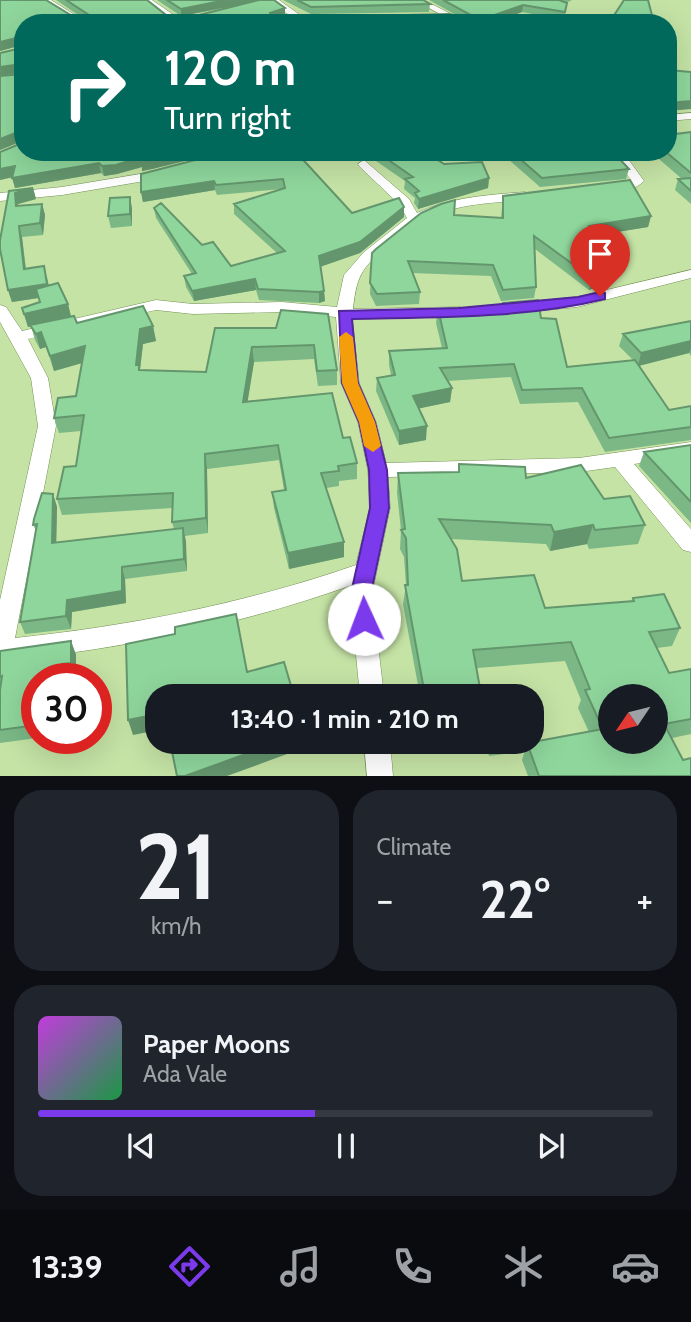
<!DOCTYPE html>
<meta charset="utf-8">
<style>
body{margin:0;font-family:Cabin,sans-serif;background:#20242c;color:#f1f3f6;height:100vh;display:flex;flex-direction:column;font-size:26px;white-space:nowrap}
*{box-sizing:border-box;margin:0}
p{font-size:23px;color:#9ea1a6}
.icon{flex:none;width:38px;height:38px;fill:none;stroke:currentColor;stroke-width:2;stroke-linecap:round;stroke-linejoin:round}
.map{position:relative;height:776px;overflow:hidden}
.side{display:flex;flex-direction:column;gap:14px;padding:14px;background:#0d0f14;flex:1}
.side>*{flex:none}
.banner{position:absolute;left:14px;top:14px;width:663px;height:147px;border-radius:28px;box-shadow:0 7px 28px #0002;background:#00695c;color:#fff;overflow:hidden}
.needle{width:46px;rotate:235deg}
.buttons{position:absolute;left:598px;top:684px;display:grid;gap:14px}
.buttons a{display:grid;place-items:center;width:70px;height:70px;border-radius:50%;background:#171b24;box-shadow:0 7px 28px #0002;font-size:35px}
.speed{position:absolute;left:21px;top:663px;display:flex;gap:14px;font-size:35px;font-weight:700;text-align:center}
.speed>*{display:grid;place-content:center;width:91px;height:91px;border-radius:50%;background:#171b24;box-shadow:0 7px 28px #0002;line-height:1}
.speed .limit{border:10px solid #d22;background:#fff;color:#111}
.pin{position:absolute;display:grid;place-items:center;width:60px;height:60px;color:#fff;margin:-72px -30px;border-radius:50% 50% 50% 0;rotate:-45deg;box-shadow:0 0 7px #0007}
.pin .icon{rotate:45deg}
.me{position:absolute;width:77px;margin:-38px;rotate:358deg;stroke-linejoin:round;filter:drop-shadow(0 0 5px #0008)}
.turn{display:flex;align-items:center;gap:24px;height:147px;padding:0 35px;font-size:32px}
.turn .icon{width:91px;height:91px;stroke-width:2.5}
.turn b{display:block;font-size:49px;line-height:60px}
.big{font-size:52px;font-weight:700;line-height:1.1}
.side .widget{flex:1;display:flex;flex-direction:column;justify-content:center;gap:10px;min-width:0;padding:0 24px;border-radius:28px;background:#20242c}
.side .dial{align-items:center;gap:0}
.dial b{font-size:91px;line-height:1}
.song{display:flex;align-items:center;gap:21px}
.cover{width:84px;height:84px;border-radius:10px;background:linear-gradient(135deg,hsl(290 70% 55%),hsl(140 70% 35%))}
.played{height:7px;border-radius:4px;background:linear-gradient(90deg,#7c3aed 45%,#363941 45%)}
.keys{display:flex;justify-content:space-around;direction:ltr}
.heat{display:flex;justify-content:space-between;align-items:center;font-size:38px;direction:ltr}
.side .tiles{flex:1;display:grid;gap:14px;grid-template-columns:1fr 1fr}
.widget:last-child{grid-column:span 2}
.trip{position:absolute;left:145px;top:684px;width:399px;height:70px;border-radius:28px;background:#171b24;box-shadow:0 7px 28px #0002;font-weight:700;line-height:70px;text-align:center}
.tab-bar{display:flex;height:112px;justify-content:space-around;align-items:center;background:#090b0e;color:#9ea1a6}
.tab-bar .icon{width:49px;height:49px}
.tab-bar .on{color:#7c3aed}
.tab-bar b{font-size:32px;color:#f1f3f6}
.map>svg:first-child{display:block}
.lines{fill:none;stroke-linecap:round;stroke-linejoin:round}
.minor-casing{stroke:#769157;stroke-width:1}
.minor{fill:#fff;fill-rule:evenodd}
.wall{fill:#7bb886}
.shaded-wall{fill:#64966d}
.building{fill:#8fd69c;stroke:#64966d;stroke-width:2;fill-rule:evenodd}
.route{fill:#7c3aed;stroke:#51269a;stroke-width:2}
.slow{fill:#f59e0b}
</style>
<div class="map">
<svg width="691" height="776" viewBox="0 0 691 776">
<rect width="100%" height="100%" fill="#c5e3a5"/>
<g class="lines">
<g class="minor-casing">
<path id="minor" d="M 41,0 L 51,0 L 88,23 L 77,23 Z
M 142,0 L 152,0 L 184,22 L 175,23 Z
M 270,0 L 279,0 L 300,15 L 325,19 C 307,29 283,13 270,0 Z
M 414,0 L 424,0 L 468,23 L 457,23 Z
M 691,113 L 691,119 L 668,121 L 668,115 Z
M 611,152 L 623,152 L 644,181 C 634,191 619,192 605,190 L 605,184 L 631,180 Z
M 364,160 L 409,199 L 417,213 C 451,197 488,195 525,192 L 531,196 L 525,200 C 466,205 441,204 393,242 C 364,266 357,271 353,309 L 460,307 L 468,312 L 460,317 L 352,318 L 359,383 L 376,422 L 386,463 L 579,458 L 691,442 L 691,456 L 634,464 L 691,529 L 691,552 L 683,550 L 615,467 L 579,472 L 388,477 L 390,508 L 372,593 L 384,696 L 360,696 L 350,593 L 352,585 C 240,625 118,650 0,661 L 0,600 L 38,426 L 31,378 L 0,322 L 0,305 L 6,307 L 22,331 L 156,300 L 193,304 L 282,302 L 337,307 L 344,275 L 364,252 L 407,218 L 399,204 L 360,167 L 358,164 ZM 156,310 L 193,314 L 282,312 L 336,317 L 341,383 L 358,422 L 368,470 L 370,508 L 356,565 C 247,603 130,626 15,638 L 56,426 L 48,378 L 28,339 Z
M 164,170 L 168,171 L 168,177 L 62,195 L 0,201 L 0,193 L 62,187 Z
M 691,270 L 691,278 L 577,307 L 516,313 L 508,308 L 516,303 L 577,297 Z
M 364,742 L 390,742 L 393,776 L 367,776 Z"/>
</g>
<use href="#minor" class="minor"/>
</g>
<path class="wall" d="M 0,0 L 74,17 L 83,18 L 56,0 L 147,0 L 170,18 L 187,18 L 240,5 L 181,16 L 157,0 L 274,0 L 285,8 L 285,15 L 278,18 L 458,16 L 429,0 L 572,0 L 566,3 L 567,3 L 564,20 L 522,12 L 493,23 L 23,23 L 23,74 L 22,72 L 0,76 L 22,48 L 22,45 L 0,51 Z
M 283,0 L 423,0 L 430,4 L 429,12 L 311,14 Z
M 23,74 L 23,152 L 221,152 L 152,169 L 142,171 L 142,167 L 117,174 L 104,176 L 101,173 L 15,188 L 13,177 L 0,180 L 0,152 L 22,143 L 22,141 L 0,150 Z
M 691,132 L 691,204 L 675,190 L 678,179 L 682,179 L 651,152 L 668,152 Z
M 363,152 L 426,152 L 444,164 L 489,178 L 488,188 L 418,209 L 414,203 L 415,198 L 404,189 L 405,181 Z
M 500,152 L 528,152 L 528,153 L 629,169 L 626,179 L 540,187 Z
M 297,154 L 352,213 L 404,217 L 360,253 L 321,266 L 325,301 L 319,303 L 259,300 L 256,290 L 194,301 L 186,287 L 184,276 L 192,274 L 156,218 L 154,208 L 231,266 L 277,253 L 234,214 L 234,204 L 282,189 L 217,195 L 215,190 L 143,202 L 141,192 Z
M 33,188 L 36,199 L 18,204 L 18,206 L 42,204 L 45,215 L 43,235 L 22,237 L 26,269 L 47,277 L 49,286 L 68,304 L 71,316 L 77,323 L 153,326 L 156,341 L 143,344 L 140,370 L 206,372 L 276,328 L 281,310 L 337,370 L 337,385 L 318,386 L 314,359 L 254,362 L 247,402 L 343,438 L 357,463 L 357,479 L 339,481 L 339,486 L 326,488 L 344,557 L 289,569 L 274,508 L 272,492 L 284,490 L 279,460 L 207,469 L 208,533 L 185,536 L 187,571 L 125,579 L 126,603 L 72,612 L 71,629 L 25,634 L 20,622 L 36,530 L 33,525 L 53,494 L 57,507 L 56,543 L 174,529 L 172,522 L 172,508 L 62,515 L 57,499 L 76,466 L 81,431 L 59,433 L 54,418 L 76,396 L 82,363 L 54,371 L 46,347 L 40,349 L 35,340 L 31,326 L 28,327 L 22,308 L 40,302 L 39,298 L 12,302 L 8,290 L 9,191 Z
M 503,196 L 651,216 L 648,227 L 592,236 L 603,285 L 589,290 L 535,249 L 536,287 L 534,298 L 501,301 L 491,276 L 412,273 L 420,292 L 419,304 L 376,306 L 370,294 L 372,253 L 454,215 L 501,218 Z
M 130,197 L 132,209 L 132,226 L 111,228 L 108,216 Z
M 438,309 L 541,318 L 567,367 L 633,360 L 619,346 L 623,334 L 691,321 L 691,356 L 689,353 L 639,366 L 669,410 L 691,406 L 691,440 L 605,452 L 578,402 L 520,404 L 511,377 L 447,381 L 452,388 L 450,402 L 419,408 L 426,440 L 399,445 L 376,391 L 377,378 L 391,375 L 389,365 L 389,351 L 442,348 L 436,323 Z
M 691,445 L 691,523 L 639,466 L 644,452 Z
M 459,464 L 526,478 L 604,499 L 645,525 L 638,544 L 589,549 L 587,544 L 550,551 L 546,544 L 451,539 L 462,581 L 545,608 L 631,601 L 633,598 L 680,628 L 672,646 L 657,648 L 669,673 L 691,669 L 691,734 L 672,738 L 691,776 L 528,776 L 522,760 L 527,743 L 589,732 L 578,708 L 581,700 L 565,661 L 477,668 L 480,688 L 478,696 L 420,696 L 403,604 L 406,585 L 404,557 L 400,549 L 401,530 L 397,493 L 398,473 L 458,472 Z
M 71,641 L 76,655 L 76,676 L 67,677 L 67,679 L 37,679 L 37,738 L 0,743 L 0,690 L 1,684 L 0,682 L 0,651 Z
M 485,742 L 513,742 L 514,747 L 512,753 L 489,756 Z"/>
<path class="shaded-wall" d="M 226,0 L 264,0 L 181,16 L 181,9 Z
M 523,5 L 522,12 L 493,23 L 472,23 Z
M 285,8 L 285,15 L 270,21 L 270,13 Z
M 20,37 L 22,45 L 0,51 L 0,42 Z
M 21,64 L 23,72 L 0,76 L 0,67 Z
M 691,101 L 691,109 L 668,111 L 668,103 Z
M 20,131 L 22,141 L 0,150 L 0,139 Z
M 182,152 L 221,152 L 152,169 L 142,171 L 142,167 L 117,174 L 104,176 L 102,166 L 141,157 Z
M 99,163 L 101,173 L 15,188 L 12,178 Z
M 15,166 L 17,176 L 0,180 L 0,169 Z
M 489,178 L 488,188 L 418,209 L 419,199 Z
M 214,181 L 215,190 L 143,202 L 141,192 Z
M 33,188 L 36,199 L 18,204 L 19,217 L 16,206 L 15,193 Z
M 130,197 L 132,209 L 132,226 L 130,214 Z
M 42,204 L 45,215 L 43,235 L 40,223 Z
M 404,207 L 404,217 L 360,253 L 320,267 L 319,256 Z
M 651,216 L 648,227 L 586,237 L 589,226 Z
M 19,226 L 22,237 L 27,281 L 24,269 Z
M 44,266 L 51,296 L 12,302 L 8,290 Z
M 606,273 L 603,285 L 589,290 L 592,278 Z
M 255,279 L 256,290 L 194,301 L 192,291 Z
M 324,291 L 325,301 L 319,303 L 319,292 Z
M 68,304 L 71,317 L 28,327 L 24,314 Z
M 153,326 L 156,341 L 143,344 L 140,369 L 142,380 L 136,365 L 140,329 Z
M 41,332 L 46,347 L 40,349 L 36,334 Z
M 691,341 L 691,349 L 689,353 L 638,366 L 641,353 Z
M 85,346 L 89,361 L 54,371 L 50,356 Z
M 252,347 L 254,362 L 245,418 L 243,402 Z
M 452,388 L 450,402 L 412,410 L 413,396 Z
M 427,426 L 426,440 L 399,445 L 399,431 Z
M 205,454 L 207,469 L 208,533 L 206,518 Z
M 53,494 L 57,507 L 56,556 L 52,543 Z
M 593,525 L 587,544 L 550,551 L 554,532 Z
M 183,528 L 186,541 L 187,571 L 184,559 Z
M 344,542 L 344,557 L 289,569 L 288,553 Z
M 122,567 L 125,579 L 126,603 L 72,612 L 71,629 L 66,616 L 67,600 Z
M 71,641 L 76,655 L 76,676 L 67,677 L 67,679 L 60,679 L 62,664 Z
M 158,714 L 158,730 L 133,735 L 128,720 Z
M 279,742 L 320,742 L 227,776 L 185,776 Z"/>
<path class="building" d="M 0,0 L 46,0 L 74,17 L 87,18 L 89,15 L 66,0 L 147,0 L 170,18 L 187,18 L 259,0 L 274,0 L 285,8 L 270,13 L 271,18 L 449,14 L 469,18 L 471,15 L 443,0 L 559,0 L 567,3 L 565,12 L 523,5 L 472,23 L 23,23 L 23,39 L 20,37 L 0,42 Z
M 167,0 L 226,0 L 181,9 Z
M 297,0 L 423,0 L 430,4 L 311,7 Z
M 624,0 L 648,0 L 654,23 L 609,23 Z
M 23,43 L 23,74 L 21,64 L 0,67 L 0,53 L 22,48 Z
M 668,70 L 691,72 L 691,101 L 668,103 Z
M 23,74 L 23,133 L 20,131 L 0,139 L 0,76 Z
M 691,132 L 691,173 L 666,152 L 668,152 L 668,135 Z
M 23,136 L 23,152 L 182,152 L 151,160 L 141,161 L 141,157 L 116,165 L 102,166 L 99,163 L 12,178 L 15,166 L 0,169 L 0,152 L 22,143 Z
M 226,152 L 296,152 L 352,213 L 399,198 L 404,207 L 360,242 L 319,256 L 324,291 L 319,292 L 258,289 L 255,279 L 192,291 L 184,276 L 196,273 L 154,208 L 161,203 L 202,245 L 213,242 L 231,266 L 285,251 L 234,204 L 285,188 L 283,179 L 216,185 L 214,181 L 141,192 L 141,174 Z
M 377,152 L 426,152 L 444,164 L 482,162 L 489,178 L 419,199 L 415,193 L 419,191 L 405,179 L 413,177 Z
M 512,152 L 528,152 L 528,153 L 613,152 L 629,169 L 542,178 Z
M 691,178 L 691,191 L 678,179 Z
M 630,180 L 651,216 L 589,226 L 606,273 L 592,278 L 534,236 L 536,287 L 503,290 L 493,265 L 408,261 L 420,292 L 377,294 L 370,283 L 372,253 L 376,249 L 421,213 L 441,204 L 455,200 L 454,215 L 503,218 L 503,196 Z
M 33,188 L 15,193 L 16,206 L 42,204 L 40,223 L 19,226 L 24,269 L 44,266 L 47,284 L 8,290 L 0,249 L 0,240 L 9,191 Z
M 130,197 L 130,214 L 108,216 L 110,198 Z
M 58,283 L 68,304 L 24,314 L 22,308 L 40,302 L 36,289 Z
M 538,300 L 541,318 L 556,319 L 567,367 L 635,360 L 669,410 L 691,406 L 691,427 L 609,438 L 582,388 L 522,390 L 514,364 L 440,368 L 452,388 L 413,396 L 427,426 L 399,431 L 377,378 L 395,375 L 389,351 L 447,348 L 438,309 L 503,307 L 503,303 Z
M 143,306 L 153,326 L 140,329 L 136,365 L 139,365 L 139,370 L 206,372 L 215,328 L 276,328 L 281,310 L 328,314 L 337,370 L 317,371 L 314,345 L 252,347 L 243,402 L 332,393 L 343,438 L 350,437 L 357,463 L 338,466 L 339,471 L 321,473 L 344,542 L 288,553 L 272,492 L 286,490 L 278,445 L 205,454 L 206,518 L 172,522 L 173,493 L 57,499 L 64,467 L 76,466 L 84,415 L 54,418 L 58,398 L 76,396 L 85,346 L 50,356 L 41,332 L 36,334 L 30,325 L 74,316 L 77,323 Z
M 691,321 L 691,341 L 641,353 L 623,334 Z
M 691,445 L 691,502 L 644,452 Z
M 459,464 L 525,467 L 526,478 L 581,465 L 604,499 L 630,496 L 645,525 L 595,530 L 593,525 L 554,532 L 551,525 L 439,519 L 457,549 L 462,581 L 534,575 L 545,608 L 634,601 L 633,598 L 664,594 L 680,628 L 649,632 L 669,673 L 691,669 L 691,719 L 664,724 L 683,760 L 691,758 L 691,776 L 539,776 L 527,743 L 603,729 L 585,690 L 590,689 L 571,642 L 473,650 L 480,688 L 424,690 L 405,585 L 408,585 L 406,538 L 401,530 L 405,529 L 398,473 L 459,472 ZM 611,696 L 656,696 L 656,742 L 611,742 Z
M 42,493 L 53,494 L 52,543 L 183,528 L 184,559 L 122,567 L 122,591 L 67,600 L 66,616 L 20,622 L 37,524 L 33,525 L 34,519 Z
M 236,614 L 247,672 L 284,662 L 294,696 L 158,696 L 158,714 L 128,720 L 126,644 L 175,634 L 175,627 Z
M 71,641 L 71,663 L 62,664 L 60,679 L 37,679 L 37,725 L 0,730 L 0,690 L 2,676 L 0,677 L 0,651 Z
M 329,687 L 333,696 L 303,696 Z
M 170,742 L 279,742 L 185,776 L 177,776 Z
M 488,742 L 513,742 L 514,747 L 490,750 Z"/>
<path class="route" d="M 600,292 L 605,293 L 605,299 C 523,319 435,317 352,319 L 358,383 L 375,422 L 387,470 L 389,508 L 371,593 L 374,619 L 371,626 L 364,628 L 357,626 L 351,593 L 370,508 L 369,470 L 359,422 L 342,383 L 339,311 L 459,308 L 578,297 Z"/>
<path class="slow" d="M 346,332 L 353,337 L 358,383 L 375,422 L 381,446 L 373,452 L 364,446 L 359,422 L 342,383 L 339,337 Z"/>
</svg>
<div class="buttons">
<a><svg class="needle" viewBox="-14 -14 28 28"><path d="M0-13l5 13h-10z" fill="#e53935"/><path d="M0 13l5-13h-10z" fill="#9ea1a6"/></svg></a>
</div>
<div class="speed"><div class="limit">30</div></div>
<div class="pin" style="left:600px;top:296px;background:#d93025"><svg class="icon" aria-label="arrive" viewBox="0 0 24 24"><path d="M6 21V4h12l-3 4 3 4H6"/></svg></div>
<svg class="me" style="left:364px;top:619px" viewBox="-20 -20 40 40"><circle r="19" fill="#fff"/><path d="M0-13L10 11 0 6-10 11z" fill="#7c3aed"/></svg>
<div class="trip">13:40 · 1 min · 210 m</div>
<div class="banner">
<div class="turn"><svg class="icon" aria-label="right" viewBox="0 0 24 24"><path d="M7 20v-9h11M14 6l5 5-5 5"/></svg><div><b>120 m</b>Turn right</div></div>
</div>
</div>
<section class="side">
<div class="tiles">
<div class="widget dial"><b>21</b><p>km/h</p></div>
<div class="widget"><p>Climate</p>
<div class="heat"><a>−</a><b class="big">22°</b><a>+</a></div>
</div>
<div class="widget">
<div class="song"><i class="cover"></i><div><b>Paper Moons</b><p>Ada Vale</p></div></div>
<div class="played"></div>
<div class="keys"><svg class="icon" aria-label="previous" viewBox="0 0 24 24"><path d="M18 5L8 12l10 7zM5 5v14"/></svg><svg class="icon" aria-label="pause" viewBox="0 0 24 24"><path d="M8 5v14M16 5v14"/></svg><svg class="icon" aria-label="next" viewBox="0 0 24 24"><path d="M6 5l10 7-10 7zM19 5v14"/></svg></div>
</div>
</div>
</section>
<nav class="tab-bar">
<b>13:39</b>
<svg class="icon on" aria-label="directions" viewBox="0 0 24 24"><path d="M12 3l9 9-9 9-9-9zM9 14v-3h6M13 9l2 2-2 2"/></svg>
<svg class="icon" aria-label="music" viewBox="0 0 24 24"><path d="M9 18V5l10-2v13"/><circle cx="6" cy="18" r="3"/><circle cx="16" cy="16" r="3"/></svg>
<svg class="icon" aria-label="phone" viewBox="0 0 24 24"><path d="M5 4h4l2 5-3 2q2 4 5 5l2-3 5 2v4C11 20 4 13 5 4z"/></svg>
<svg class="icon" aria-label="climate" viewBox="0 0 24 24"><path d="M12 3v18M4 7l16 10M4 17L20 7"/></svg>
<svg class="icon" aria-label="car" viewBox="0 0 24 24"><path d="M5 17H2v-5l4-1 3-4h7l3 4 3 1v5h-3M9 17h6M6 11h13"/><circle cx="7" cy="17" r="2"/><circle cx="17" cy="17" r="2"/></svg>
</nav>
